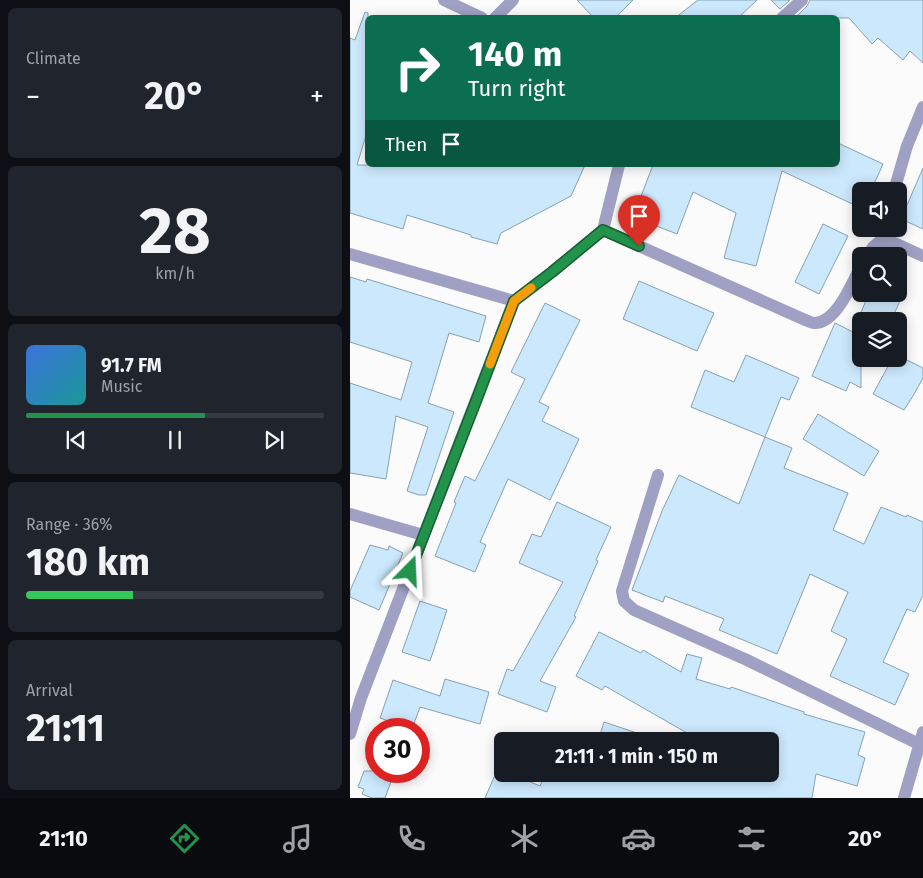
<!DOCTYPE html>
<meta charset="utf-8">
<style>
body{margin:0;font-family:"Fira Sans",sans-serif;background:#20242c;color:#f1f3f6;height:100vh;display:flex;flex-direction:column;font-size:19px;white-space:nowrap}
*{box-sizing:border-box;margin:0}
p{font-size:16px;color:#9ea1a6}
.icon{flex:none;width:28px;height:28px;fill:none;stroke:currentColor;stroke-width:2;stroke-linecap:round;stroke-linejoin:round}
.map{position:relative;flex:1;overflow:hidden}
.details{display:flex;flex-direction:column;gap:8px;padding:8px;background:#0d0f14;width:350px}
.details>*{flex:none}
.hud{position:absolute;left:15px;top:15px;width:475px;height:152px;border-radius:8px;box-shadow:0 2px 12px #0003;background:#0b6e4f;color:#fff;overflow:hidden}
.controls{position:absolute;left:502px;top:182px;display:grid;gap:10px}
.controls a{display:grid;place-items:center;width:55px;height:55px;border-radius:8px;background:#171b24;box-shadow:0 2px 12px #0003;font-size:25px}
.speed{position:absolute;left:15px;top:718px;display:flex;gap:10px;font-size:25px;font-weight:700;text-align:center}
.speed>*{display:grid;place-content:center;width:65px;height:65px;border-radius:50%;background:#171b24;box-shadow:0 2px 12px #0003;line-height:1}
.speed .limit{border:8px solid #d22;background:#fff;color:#111}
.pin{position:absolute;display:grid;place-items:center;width:42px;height:42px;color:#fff;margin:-51px -21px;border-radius:50% 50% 50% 0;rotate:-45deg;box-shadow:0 0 5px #0007}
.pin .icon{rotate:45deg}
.me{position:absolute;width:55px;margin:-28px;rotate:21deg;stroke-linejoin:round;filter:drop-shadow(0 0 4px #0008)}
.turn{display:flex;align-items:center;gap:18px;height:105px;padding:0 20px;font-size:22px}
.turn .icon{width:65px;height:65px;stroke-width:2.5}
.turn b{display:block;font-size:35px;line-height:42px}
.then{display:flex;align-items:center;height:48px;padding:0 20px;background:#0003;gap:10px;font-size:19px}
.big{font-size:38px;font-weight:700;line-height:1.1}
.details .tile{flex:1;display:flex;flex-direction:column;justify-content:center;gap:8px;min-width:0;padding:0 18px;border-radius:8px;background:#20242c}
.details .dial{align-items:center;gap:0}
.dial b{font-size:65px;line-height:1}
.song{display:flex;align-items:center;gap:15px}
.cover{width:60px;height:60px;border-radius:8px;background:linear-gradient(135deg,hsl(220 70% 55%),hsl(180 70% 35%))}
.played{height:5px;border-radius:2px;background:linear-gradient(90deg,#23934c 60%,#363941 60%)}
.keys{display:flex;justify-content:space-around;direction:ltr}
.heat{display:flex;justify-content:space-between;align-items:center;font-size:28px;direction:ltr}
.charge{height:8px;border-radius:4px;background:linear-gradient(90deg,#34c759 36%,#363941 0)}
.trip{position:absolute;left:144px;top:732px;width:285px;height:50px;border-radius:8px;background:#171b24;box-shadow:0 2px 12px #0003;font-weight:700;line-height:50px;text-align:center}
.tab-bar{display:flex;height:80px;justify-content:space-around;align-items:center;background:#090b0e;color:#9ea1a6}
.tab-bar .icon{width:35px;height:35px}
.tab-bar .on{color:#23934c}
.tab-bar b{font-size:22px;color:#f1f3f6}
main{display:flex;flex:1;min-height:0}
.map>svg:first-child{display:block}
.building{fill:#cce8fd;stroke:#86a1b4}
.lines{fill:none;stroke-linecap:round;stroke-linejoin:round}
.street{stroke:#9fa0c3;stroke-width:12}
.route-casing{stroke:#176031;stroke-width:12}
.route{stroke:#23934c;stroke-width:9}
.slow{stroke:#f59e0b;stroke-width:9}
</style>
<main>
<section class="details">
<div class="tile"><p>Climate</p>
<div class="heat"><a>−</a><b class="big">20°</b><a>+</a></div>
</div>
<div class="tile dial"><b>28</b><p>km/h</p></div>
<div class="tile">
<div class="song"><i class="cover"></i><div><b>91.7 FM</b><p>Music</p></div></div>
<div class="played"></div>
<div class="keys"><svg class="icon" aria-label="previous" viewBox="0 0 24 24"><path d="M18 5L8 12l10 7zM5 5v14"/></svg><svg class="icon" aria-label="pause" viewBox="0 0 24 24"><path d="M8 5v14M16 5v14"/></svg><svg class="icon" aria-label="next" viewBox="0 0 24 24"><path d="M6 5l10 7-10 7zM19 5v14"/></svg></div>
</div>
<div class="tile"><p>Range · 36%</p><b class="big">180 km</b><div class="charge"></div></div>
<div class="tile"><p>Arrival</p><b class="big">21:11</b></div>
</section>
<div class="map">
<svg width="573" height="798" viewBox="0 0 573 798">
<rect width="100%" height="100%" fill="#fbfbfb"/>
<path class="building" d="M 227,0 L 283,0 L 265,18 L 244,18 Z
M 348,0 L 407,0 L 388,18 L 325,18 Z
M 421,0 L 440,0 L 430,9 Z
M 460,0 L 573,0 L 573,63 L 560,51 L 553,60 L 528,38 L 522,44 L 499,18 L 445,18 L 457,6 Z
M 15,12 L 18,13 L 18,129 L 7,165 L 235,165 L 221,196 L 151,233 L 147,244 L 121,237 L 121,235 L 57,215 L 53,229 L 0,213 L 0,38 L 5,40 Z
M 488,143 L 533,164 L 521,191 L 511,191 L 511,208 L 432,171 L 406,266 L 374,258 L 386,213 L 343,192 L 327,234 L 283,217 L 303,165 L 488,165 Z
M 573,168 L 573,229 L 551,219 Z
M 473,224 L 498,236 L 469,294 L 445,282 Z
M 0,277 L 16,282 L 17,279 L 136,316 L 129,342 L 99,333 L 78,403 L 104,412 L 76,495 L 69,495 L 57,491 L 78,427 L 46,416 L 36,479 L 0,473 L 0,383 L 51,400 L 62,362 L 0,342 Z
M 289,281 L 364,313 L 347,351 L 273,319 Z
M 519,294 L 553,294 L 541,321 L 507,321 Z
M 195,303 L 230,320 L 189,402 L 199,407 L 192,421 L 229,439 L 200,500 L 158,479 L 130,542 L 136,545 L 125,572 L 85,556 L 106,503 L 104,502 L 115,476 L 125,481 L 175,379 L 161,372 Z
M 485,323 L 511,336 L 511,388 L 500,382 L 496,391 L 462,376 Z
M 396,355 L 449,378 L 439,400 L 431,397 L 415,437 L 341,407 L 355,370 L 384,382 Z
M 542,359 L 555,359 L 573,368 L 573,378 L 563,396 L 554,410 L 523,394 Z
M 468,414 L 529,451 L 514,476 L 453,439 Z
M 415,437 L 442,448 L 434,468 L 498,493 L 483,530 L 514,544 L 531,507 L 556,517 L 557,515 L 573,522 L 573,595 L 565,612 L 557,609 L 533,662 L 559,674 L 545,705 L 480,676 L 497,639 L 481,631 L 498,592 L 460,574 L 427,654 L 369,630 L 374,619 L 315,596 L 313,602 L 282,590 L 312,511 L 329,475 L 389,504 Z
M 207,502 L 261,527 L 246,560 L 248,561 L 224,616 L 226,617 L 190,681 L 206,687 L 197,712 L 148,694 L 157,669 L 163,671 L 213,582 L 169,563 L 182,534 L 191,537 Z
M 20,545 L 38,550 L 39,546 L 53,553 L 29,610 L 0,597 L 0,591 Z
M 70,601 L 97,610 L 80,661 L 52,652 Z
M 249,632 L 291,653 L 293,650 L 331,672 L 337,654 L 352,658 L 346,679 L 380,689 L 381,687 L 454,712 L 454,714 L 515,732 L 508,755 L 515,758 L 507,786 L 466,774 L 462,798 L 135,798 L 148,768 L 152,770 L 152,774 L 161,774 L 190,786 L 195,774 L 420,774 L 420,741 L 351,741 L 255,686 L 252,690 L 226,676 Z
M 95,679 L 139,692 L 130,724 L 70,707 L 62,729 L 30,718 L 43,680 L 90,696 Z
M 254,722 L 302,738 L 302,741 L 248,741 Z
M 14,771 L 45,771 L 35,798 L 22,798 L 12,794 L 14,789 L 8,787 Z"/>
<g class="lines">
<path class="street" d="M 94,0 L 132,18
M 145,18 L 163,0
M 432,18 L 452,0
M 544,191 L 557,146 L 573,107
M 253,230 L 453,319 C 456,320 461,323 464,323 C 486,324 502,283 511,266
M 0,254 L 164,301
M 517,256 L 523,247 L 530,241 L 540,241 L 573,256
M 308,475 L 272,591 L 274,601 L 284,610 L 397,660 L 573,746
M 0,514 L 73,535
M 0,734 L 11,698 L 164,301 L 202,272 L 253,230 L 269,165
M 554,798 L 573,732"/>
</g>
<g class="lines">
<g class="route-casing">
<path id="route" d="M 60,571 L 128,396 L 164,301 L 202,272 L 253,230 L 289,246"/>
</g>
<use href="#route" class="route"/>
<path class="slow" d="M 140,364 L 164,301 L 181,288"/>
</g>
</svg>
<div class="controls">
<a><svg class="icon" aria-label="sound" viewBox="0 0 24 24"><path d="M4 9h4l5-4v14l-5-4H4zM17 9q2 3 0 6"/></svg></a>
<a><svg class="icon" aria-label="search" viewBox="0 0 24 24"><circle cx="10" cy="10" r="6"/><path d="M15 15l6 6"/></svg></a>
<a><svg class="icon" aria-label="layers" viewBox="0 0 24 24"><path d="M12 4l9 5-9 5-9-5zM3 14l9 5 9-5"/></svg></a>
</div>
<div class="speed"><div class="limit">30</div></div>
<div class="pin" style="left:289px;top:246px;background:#d93025"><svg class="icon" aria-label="arrive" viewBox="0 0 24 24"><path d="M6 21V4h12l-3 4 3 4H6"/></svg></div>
<svg class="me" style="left:60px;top:571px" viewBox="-20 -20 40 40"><path d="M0-17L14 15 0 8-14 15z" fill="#23934c" stroke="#fff" stroke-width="4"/></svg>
<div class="trip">21:11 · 1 min · 150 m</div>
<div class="hud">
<div class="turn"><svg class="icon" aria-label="right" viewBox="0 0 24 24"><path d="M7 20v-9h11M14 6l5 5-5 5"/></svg><div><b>140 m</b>Turn right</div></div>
<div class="then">Then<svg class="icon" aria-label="arrive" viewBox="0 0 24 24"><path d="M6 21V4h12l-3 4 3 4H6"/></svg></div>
</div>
</div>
</main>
<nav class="tab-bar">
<b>21:10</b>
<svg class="icon on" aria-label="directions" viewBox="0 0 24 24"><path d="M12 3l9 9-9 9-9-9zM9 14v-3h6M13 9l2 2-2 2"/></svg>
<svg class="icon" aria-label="music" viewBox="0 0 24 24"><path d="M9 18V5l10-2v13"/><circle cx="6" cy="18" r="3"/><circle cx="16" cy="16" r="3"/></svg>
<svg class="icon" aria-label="phone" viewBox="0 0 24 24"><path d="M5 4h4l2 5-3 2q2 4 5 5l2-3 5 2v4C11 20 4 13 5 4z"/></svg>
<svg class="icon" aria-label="climate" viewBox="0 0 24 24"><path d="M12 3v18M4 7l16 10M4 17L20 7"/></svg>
<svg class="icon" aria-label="car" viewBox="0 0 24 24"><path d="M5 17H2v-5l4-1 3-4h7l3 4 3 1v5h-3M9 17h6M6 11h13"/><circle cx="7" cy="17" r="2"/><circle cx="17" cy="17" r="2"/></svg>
<svg class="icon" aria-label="filters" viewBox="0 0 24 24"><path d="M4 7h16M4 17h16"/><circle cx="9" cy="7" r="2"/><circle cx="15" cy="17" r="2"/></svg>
<b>20°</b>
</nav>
